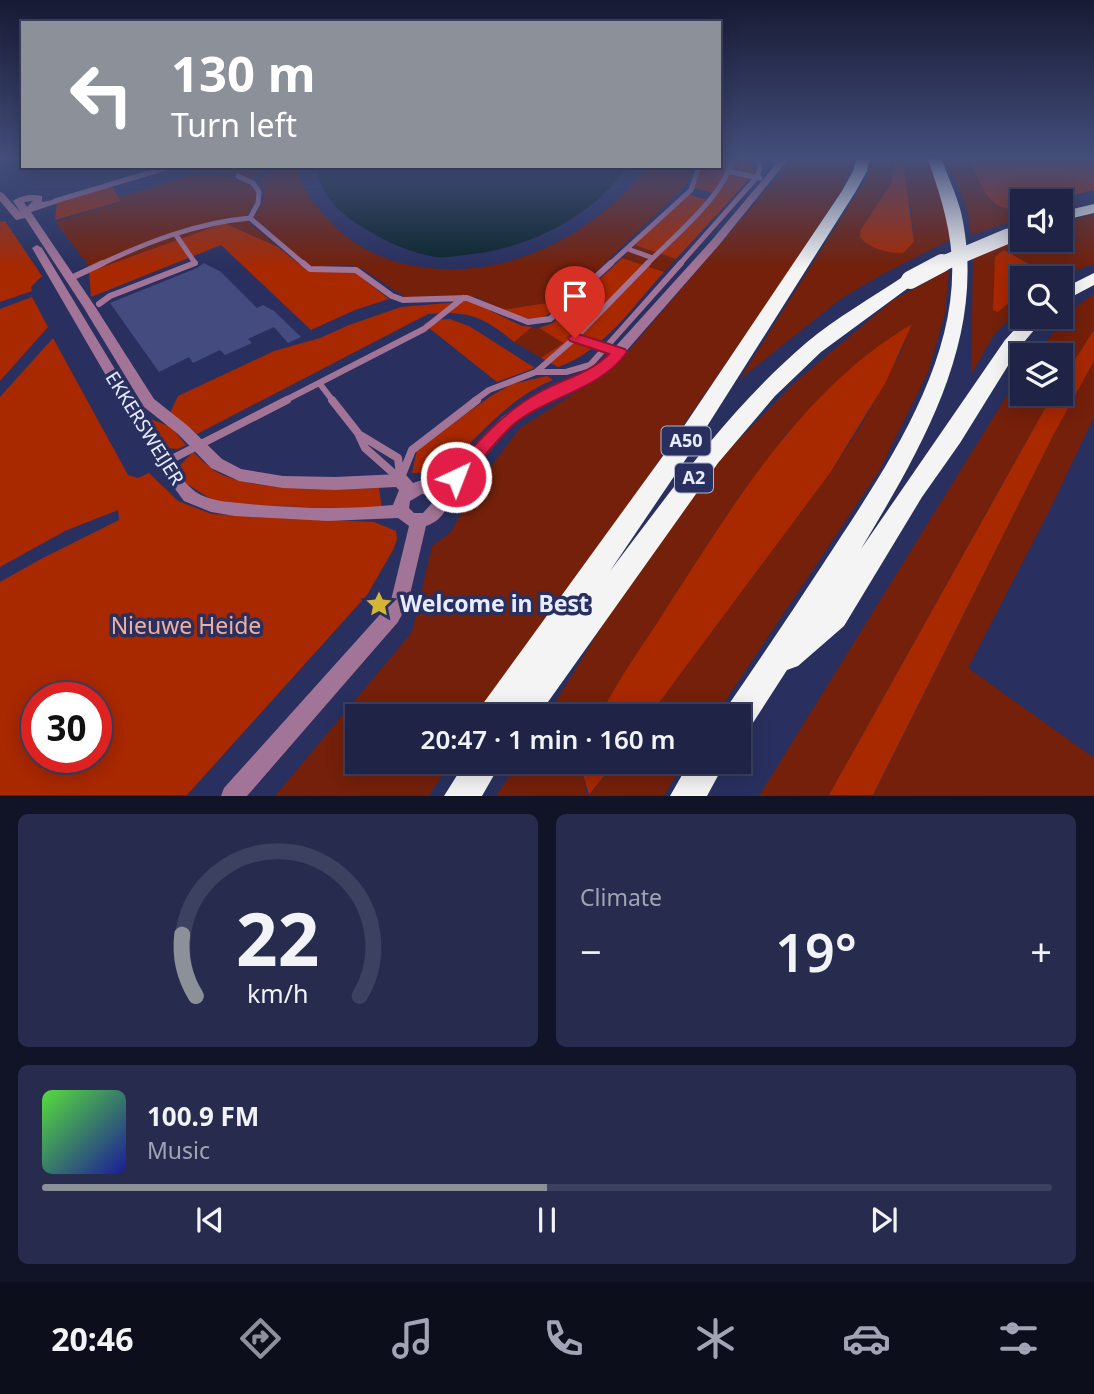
<!DOCTYPE html>
<meta charset="utf-8">
<style>
body{margin:0;font-family:"Noto Sans",sans-serif;background:#272c4e;color:#f1f3f6;height:100vh;display:flex;flex-direction:column;font-size:26px;white-space:nowrap}
*{box-sizing:border-box;margin:0}
p{font-size:23px;color:#a1a4b4}
.icon{flex:none;width:38px;height:38px;fill:none;stroke:currentColor;stroke-width:2;stroke-linecap:round;stroke-linejoin:round}
.map{position:relative;height:796px;overflow:hidden}
.details{display:flex;flex-direction:column;gap:18px;padding:18px;background:#111427;flex:1}
.details>*{flex:none}
.hud{position:absolute;left:21px;top:21px;width:700px;height:147px;border-radius:0px;box-shadow:0 4px 18px #0003,0 0 0 2px #3c4160;background:#8c9099;color:#fff;overflow:hidden}
.fabs{position:absolute;left:1010px;top:189px;display:grid;gap:14px}
.fabs a{display:grid;place-items:center;width:63px;height:63px;border-radius:0px;background:#1f2447;box-shadow:0 4px 18px #0003,0 0 0 2px #3c4160;font-size:35px}
.speed{position:absolute;left:21px;top:682px;display:flex;gap:14px;font-size:35px;font-weight:700;text-align:center}
.speed>*{display:grid;place-content:center;width:91px;height:91px;border-radius:50%;background:#1f2447;box-shadow:0 4px 18px #0003,0 0 0 2px #3c4160;line-height:1}
.speed .limit{border:10px solid #d22;background:#fff;color:#111}
.pin{position:absolute;display:grid;place-items:center;width:60px;height:60px;color:#fff;margin:-72px -30px;border-radius:50% 50% 50% 0;rotate:-45deg;box-shadow:0 0 7px #0007}
.pin .icon{rotate:45deg}
.me{position:absolute;width:77px;margin:-38px;rotate:43deg;stroke-linejoin:round;filter:drop-shadow(0 0 5px #0008)}
.turn{display:flex;align-items:center;gap:24px;height:147px;padding:0 35px;font-size:32px}
.turn .icon{width:91px;height:91px;stroke-width:2.5}
.turn b{display:block;font-size:49px;line-height:60px}
.big{font-size:52px;font-weight:600;line-height:1.1}
.details .tile{flex:1;display:flex;flex-direction:column;justify-content:center;gap:10px;min-width:0;padding:0 24px;border-radius:10px;background:#272c4e}
.details .dial{align-items:center;gap:0}
.dial svg{height:182px;overflow:visible;fill:none;stroke:#3c4160;stroke-width:7;stroke-linecap:round;text-anchor:middle}
.dial text{fill:#f1f3f6;stroke:none}
.song{display:flex;align-items:center;gap:21px}
.cover{width:84px;height:84px;border-radius:10px;background:linear-gradient(135deg,hsl(110 70% 55%),hsl(240 70% 35%))}
.played{height:7px;border-radius:4px;background:linear-gradient(90deg,#8c9099 50%,#3c4160 50%)}
.keys{display:flex;justify-content:space-around;direction:ltr}
.heat{display:flex;justify-content:space-between;align-items:center;font-size:38px;direction:ltr}
.details .tiles{flex:1;display:grid;gap:18px;grid-template-columns:1fr 1fr}
.tile:last-child{grid-column:span 2}
.trip{position:absolute;left:345px;top:704px;width:406px;height:70px;border-radius:0px;background:#1f2447;box-shadow:0 4px 18px #0003,0 0 0 2px #3c4160;font-weight:600;line-height:70px;text-align:center}
.menu{display:flex;height:112px;justify-content:space-around;align-items:center;background:#0c0e1c;color:#a1a4b4}
.menu .icon{width:49px;height:49px}
.menu .selected{color:#8c9099}
.menu b{font-size:32px;color:#f1f3f6}
.map>svg:first-child{display:block}
.green{fill:#74200a;fill-rule:evenodd}
.forest{fill:#a82800;fill-rule:evenodd}
.water{fill:#0d272d}
.building{fill:#444c7f}
.lines{fill:none;stroke-linecap:round;stroke-linejoin:round}
.lane-far2{stroke:#a27497;stroke-width:5}
.lane-far1{stroke:#a27497;stroke-width:6}
.lane{stroke:#a27497;stroke-width:8}
.street{fill:#a27497;fill-rule:evenodd}
.highway{fill:#f4f4f4;fill-rule:evenodd}
.highway-bridge-far1{stroke:#f4f4f4;stroke-width:15}
.highway-bridge{stroke:#f4f4f4;stroke-width:18}
.route{fill:#e11d48;stroke:#92132f;stroke-width:2}
.labels{text-anchor:middle;stroke-width:7;stroke-linejoin:round;paint-order:stroke}
.shield{fill:#29305f;stroke:#afb4cf;stroke-width:2}
.shield-label{font-size:18px;font-weight:bold;fill:#e8ecff}
.street-label{font-size:19px;fill:#e8ecff;stroke:#29305f}
.near-poi-label{font-size:23px;font-weight:bold;fill:#e8ecff;stroke:#29305f;text-anchor:start}
.near-park-label{font-size:23px;fill:#efaf9e;stroke:#29305f}
</style>
<div class="map">
<svg width="1094" height="796" viewBox="0 0 1094 796">
<rect width="100%" height="100%" fill="#29305f"/>
<path class="green" d="M 794,157 L 855,157 L 842,189 L 780,285 L 483,716 L 357,716 L 357,761 L 452,761 L 429,795 L 275,796 L 412,632 L 432,546 L 451,532 L 476,486 L 520,428 L 614,368 Z
M 873,157 L 929,157 L 938,178 L 954,238 L 881,275 L 842,298 L 740,379 L 865,180 ZM 895,161 L 911,208 L 914,243 L 861,229 L 891,184 Z
M 943,157 L 967,157 L 993,204 L 1022,208 L 1022,218 L 971,235 C 970,208 956,180 943,157 Z
M 186,166 L 273,166 L 252,179 L 222,172 L 194,173 Z
M 280,166 L 300,166 C 297,185 314,203 326,217 C 344,239 370,254 397,262 C 492,288 590,241 648,166 L 694,166 L 685,186 L 566,300 L 502,310 L 477,297 L 405,297 L 361,268 L 348,265 L 310,267 L 254,217 C 263,203 268,195 259,179 Z
M 188,176 C 205,176 251,171 256,193 C 258,203 248,211 245,219 L 278,247 L 224,223 L 89,272 L 90,267 L 55,222 L 120,202 L 118,198 Z
M 1094,214 L 1094,264 C 1076,269 1062,278 1043,278 L 1049,275 L 1005,250 L 998,312 L 1022,292 L 1022,306 L 993,336 L 971,375 L 973,258 L 1022,236 L 1022,240 L 1060,240 L 1061,223 Z
M 635,245 L 676,259 L 664,272 L 622,258 Z
M 949,270 L 945,313 L 928,372 L 879,471 L 715,716 L 649,716 L 830,473 L 862,424 L 901,352 L 911,324 L 816,402 L 787,433 L 721,525 L 600,716 L 547,716 L 625,588 L 718,461 L 794,383 L 893,300 Z
M 1094,294 L 1094,330 L 1061,381 L 1060,355 L 1034,355 L 1078,305 Z
M 532,327 L 539,328 L 563,343 L 541,358 L 514,342 Z
M 1094,361 L 1094,417 L 1049,511 L 968,668 L 1094,758 L 1094,795 L 873,796 L 1055,432 Z
M 1022,371 L 1022,394 L 1053,394 L 829,795 L 759,796 Z
M 519,761 L 583,761 L 582,767 L 587,795 L 496,796 Z
M 616,761 L 685,761 L 664,795 L 589,796 Z"/>
<path class="forest" d="M 719,157 L 751,157 L 754,174 L 676,259 L 635,245 L 686,194 L 709,200 L 714,193 L 693,188 L 701,166 L 719,166 Z
M 967,157 L 1094,157 L 1094,190 L 1048,201 L 1022,201 L 1022,208 C 986,215 982,181 967,157 Z
M 896,158 L 903,162 L 914,242 L 903,253 C 890,254 868,248 860,237 L 861,229 L 891,184 Z
M 112,186 L 121,201 L 55,220 L 57,202 Z
M 5,221 L 42,276 L 31,287 L 32,291 L 0,302 L 0,222 Z
M 224,223 L 278,247 L 309,272 L 353,271 L 389,299 L 355,310 L 311,330 L 221,245 L 91,297 L 89,272 Z
M 1004,250 L 1049,275 L 1043,278 L 1022,278 L 1022,292 L 998,312 L 993,310 L 995,257 Z
M 622,258 L 664,272 C 633,306 603,352 558,367 L 541,358 L 563,343 L 539,328 L 553,323 Z
M 32,297 L 48,327 L 0,381 L 0,309 Z
M 566,300 C 541,323 534,323 502,310 Z
M 470,301 L 522,326 L 532,327 L 514,342 C 482,316 470,311 428,314 L 197,434 L 170,413 L 178,396 L 274,351 L 320,338 L 349,325 L 401,307 Z
M 450,319 L 469,326 L 535,368 L 497,382 L 424,324 L 431,320 Z
M 912,324 L 886,382 L 830,473 L 649,716 L 600,716 C 620,675 649,637 673,598 C 740,495 804,388 912,324 Z
M 1094,330 L 1094,361 L 1055,432 L 873,795 L 829,795 L 1053,394 L 1060,394 L 1061,381 Z
M 53,338 L 128,475 L 138,478 L 149,473 L 178,501 L 212,514 L 374,522 L 396,531 L 397,539 L 393,550 L 367,595 L 187,795 L 0,795 L 0,582 L 41,559 L 119,520 L 118,510 L 65,531 L 0,567 L 0,397 ZM 37,698 L 96,698 L 96,758 L 37,758 Z
M 547,376 L 553,380 C 509,397 474,441 441,472 L 412,473 L 417,449 L 491,396 L 512,384 Z
M 146,417 L 171,427 L 186,445 L 178,449 L 167,448 Z
M 193,452 C 204,462 213,472 228,477 C 268,492 336,489 379,488 L 382,509 L 268,506 L 214,501 L 187,484 L 178,472 L 181,464 Z
M 583,761 L 616,761 L 589,795 L 581,767 Z"/>
<path class="water" d="M 318,166 L 628,166 C 592,218 525,250 464,255 C 455,256 445,258 437,257 C 407,253 379,238 354,222 C 336,209 317,190 318,166 Z"/>
<path class="building" d="M 204,263 L 221,272 L 257,308 L 263,305 L 274,311 L 301,337 L 288,343 L 274,327 L 248,339 L 252,343 L 225,355 L 220,350 L 193,363 L 189,357 L 159,372 L 110,303 L 197,268 Z"/>
<g class="lines">
<path class="lane-far2" d="M 730,172 L 760,178
M 238,176 L 253,183 L 259,192 L 258,203 L 250,218 L 305,265
M 55,201 L 169,167
M 176,235 L 195,263 L 190,265
M 628,249 L 653,258
M 99,265 C 147,242 196,223 250,218
M 609,265 L 691,190 L 699,166
M 646,265 C 674,236 725,196 733,157
M 679,265 L 757,177 L 760,167 L 758,157"/>
<path class="lane-far1" d="M 303,263 L 310,269 L 356,270 L 392,296 L 403,300 L 467,298 L 528,322 L 550,319 L 611,263
M 69,279 L 103,263
M 99,304 L 110,296 L 195,263
M 610,348 L 575,338 L 648,263
M 536,372 L 575,338
M 320,384 L 333,401
M 284,401 L 424,329 L 463,298
M 474,401 L 489,390 L 536,372 L 566,372 L 590,365 L 681,263"/>
<path class="lane" d="M 332,400 L 358,433 L 365,448 L 400,479
M 360,435 L 398,458 L 400,475
M 164,463 L 287,400
M 400,480 L 412,450 L 477,400"/>
<path class="street" d="M 782,157 L 790,157 L 719,245 L 607,373 L 550,400 L 512,425 L 471,473 L 446,491 C 452,507 441,521 426,526 L 408,603 L 398,622 L 247,796 L 221,796 L 224,788 L 384,610 L 391,600 L 409,526 L 398,518 L 328,521 L 235,516 L 211,512 L 184,501 L 159,467 L 32,248 L 37,245 L 42,248 L 169,459 C 178,471 186,488 201,495 C 215,502 233,502 248,504 C 296,508 345,510 393,505 L 399,490 L 396,487 L 335,490 L 283,488 L 239,481 L 211,468 L 178,434 L 144,407 L 84,308 L 25,218 L 16,220 L 0,201 L 0,192 L 3,193 L 21,213 L 13,201 C 21,195 33,194 42,196 L 42,202 L 58,199 L 58,203 L 31,212 L 96,308 L 154,399 L 188,426 L 222,459 L 241,469 L 283,476 L 335,477 L 400,474 L 406,475 L 413,483 L 422,480 L 433,483 L 459,465 L 502,417 L 540,392 L 597,367 L 711,241 ZM 33,201 L 27,207 L 24,202 ZM 422,494 L 429,495 L 432,503 L 423,513 L 414,513 L 409,508 L 410,501 Z"/>
<path class="highway" d="M 857,157 L 870,157 L 867,171 L 856,191 L 692,450 L 610,571 C 671,491 730,408 806,343 C 836,318 871,298 904,276 L 910,275 L 919,280 L 821,352 L 775,396 L 718,463 L 538,716 L 477,716 L 482,705 L 676,438 L 842,191 L 853,171 Z
M 927,157 L 941,157 C 947,175 956,193 961,212 C 989,336 922,447 861,549 L 1005,340 L 1026,317 L 1045,317 L 1019,348 L 960,443 L 922,497 L 844,626 L 798,666 L 787,670 L 749,729 L 738,734 L 738,716 L 723,716 L 727,707 C 760,659 793,610 825,561 C 881,475 957,368 952,260 C 950,224 939,191 927,157 Z
M 1094,204 L 1094,213 L 1060,221 L 1060,212 Z
M 1022,226 L 1022,236 L 1008,241 L 1000,236 L 1002,233 Z
M 1094,273 L 1094,285 L 1060,303 L 1060,290 Z
M 466,761 L 502,761 L 482,796 L 444,796 Z
M 690,761 L 726,761 L 707,796 L 670,796 Z"/>
<path class="highway-bridge-far1" d="M 939,265 L 1008,236"/>
<path class="highway-bridge" d="M 910,280 L 942,263"/>
</g>
<linearGradient id="sky" x2="0" y2="1"><stop stop-color="#171a34"/><stop offset="0.59" stop-color="#434e7a"/><stop offset="1" stop-color="#434e7a" stop-opacity="0"/></linearGradient>
<rect width="1094" height="268" fill="url(#sky)"/>
<path class="route" d="M 575,333 L 625,349 L 627,352 C 601,390 548,396 513,425 C 495,441 479,463 463,482 L 456,484 L 450,482 L 447,477 L 450,472 C 478,442 502,413 538,393 C 562,379 589,374 609,354 L 570,341 L 568,338 Z"/>
<defs>
<g id="sight-bare" transform="scale(2.1)"><path d="M0-6L1.8-2.2L6-1.7L2.9 1.2L3.7 5.4L0 3.3L-3.7 5.4L-2.9 1.2L-6-1.7L-1.8-2.2Z" fill="#d4b635" stroke="#29305f" stroke-width="2.5" paint-order="stroke"/></g>
</defs>
<g fill-rule="evenodd">
<use href="#sight-bare" x="379" y="604"/>
</g>
<g class="labels">
<g class="shield">
<rect x="661.5" y="426.5" width="49" height="29" rx="5"/>
<rect x="675" y="463.5" width="38" height="29" rx="5"/>
</g>
<g class="shield-label">
<text x="686" y="447">A50</text>
<text x="694" y="484">A2</text>
</g>
<g class="street-label">
<text transform="translate(145 428) rotate(58)" y="7">EKKERSWEIJER</text>
</g>
<g class="near-poi-label">
<text x="400" y="612">Welcome in Best</text>
</g>
<g class="near-park-label">
<text x="186" y="634">Nieuwe Heide</text>
</g>
</g>
</svg>
<div class="fabs">
<a><svg class="icon" aria-label="sound" viewBox="0 0 24 24"><path d="M4 9h4l5-4v14l-5-4H4zM17 9q2 3 0 6"/></svg></a>
<a><svg class="icon" aria-label="search" viewBox="0 0 24 24"><circle cx="10" cy="10" r="6"/><path d="M15 15l6 6"/></svg></a>
<a><svg class="icon" aria-label="layers" viewBox="0 0 24 24"><path d="M12 4l9 5-9 5-9-5zM3 14l9 5 9-5"/></svg></a>
</div>
<div class="speed"><div class="limit">30</div></div>
<div class="pin" style="left:575px;top:338px;background:#d93025"><svg class="icon" aria-label="arrive" viewBox="0 0 24 24"><path d="M6 21V4h12l-3 4 3 4H6"/></svg></div>
<svg class="me" style="left:456px;top:477px" viewBox="-20 -20 40 40"><circle r="17" fill="#e11d48" stroke="#fff" stroke-width="3"/><path d="M0-11L8 9 0 5-8 9z" fill="#fff"/></svg>
<div class="trip">20:47 · 1 min · 160 m</div>
<div class="hud">
<div class="turn"><svg class="icon" aria-label="left" viewBox="0 0 24 24"><path d="M17 20v-9H6M10 6l-5 5 5 5"/></svg><div><b>130 m</b>Turn left</div></div>
</div>
</div>
<section class="details">
<div class="tiles">
<div class="tile dial"><svg viewBox="0 0 100 80">
<path d="M14 69A42 42 0 1 1 86 69"/>
<path d="M14 69A42 42 0 0 1 8 42" stroke="#8c9099"/>
<text x="50" y="56" font-size="32" font-weight="700">22</text>
<text x="50" y="72" font-size="11">km/h</text>
</svg></div>
<div class="tile"><p>Climate</p>
<div class="heat"><a>−</a><b class="big">19°</b><a>+</a></div>
</div>
<div class="tile">
<div class="song"><i class="cover"></i><div><b>100.9 FM</b><p>Music</p></div></div>
<div class="played"></div>
<div class="keys"><svg class="icon" aria-label="previous" viewBox="0 0 24 24"><path d="M18 5L8 12l10 7zM5 5v14"/></svg><svg class="icon" aria-label="pause" viewBox="0 0 24 24"><path d="M8 5v14M16 5v14"/></svg><svg class="icon" aria-label="next" viewBox="0 0 24 24"><path d="M6 5l10 7-10 7zM19 5v14"/></svg></div>
</div>
</div>
</section>
<nav class="menu">
<b>20:46</b>
<svg class="icon selected" aria-label="directions" viewBox="0 0 24 24"><path d="M12 3l9 9-9 9-9-9zM9 14v-3h6M13 9l2 2-2 2"/></svg>
<svg class="icon" aria-label="music" viewBox="0 0 24 24"><path d="M9 18V5l10-2v13"/><circle cx="6" cy="18" r="3"/><circle cx="16" cy="16" r="3"/></svg>
<svg class="icon" aria-label="phone" viewBox="0 0 24 24"><path d="M5 4h4l2 5-3 2q2 4 5 5l2-3 5 2v4C11 20 4 13 5 4z"/></svg>
<svg class="icon" aria-label="climate" viewBox="0 0 24 24"><path d="M12 3v18M4 7l16 10M4 17L20 7"/></svg>
<svg class="icon" aria-label="car" viewBox="0 0 24 24"><path d="M5 17H2v-5l4-1 3-4h7l3 4 3 1v5h-3M9 17h6M6 11h13"/><circle cx="7" cy="17" r="2"/><circle cx="17" cy="17" r="2"/></svg>
<svg class="icon" aria-label="filters" viewBox="0 0 24 24"><path d="M4 7h16M4 17h16"/><circle cx="9" cy="7" r="2"/><circle cx="15" cy="17" r="2"/></svg>
</nav>
